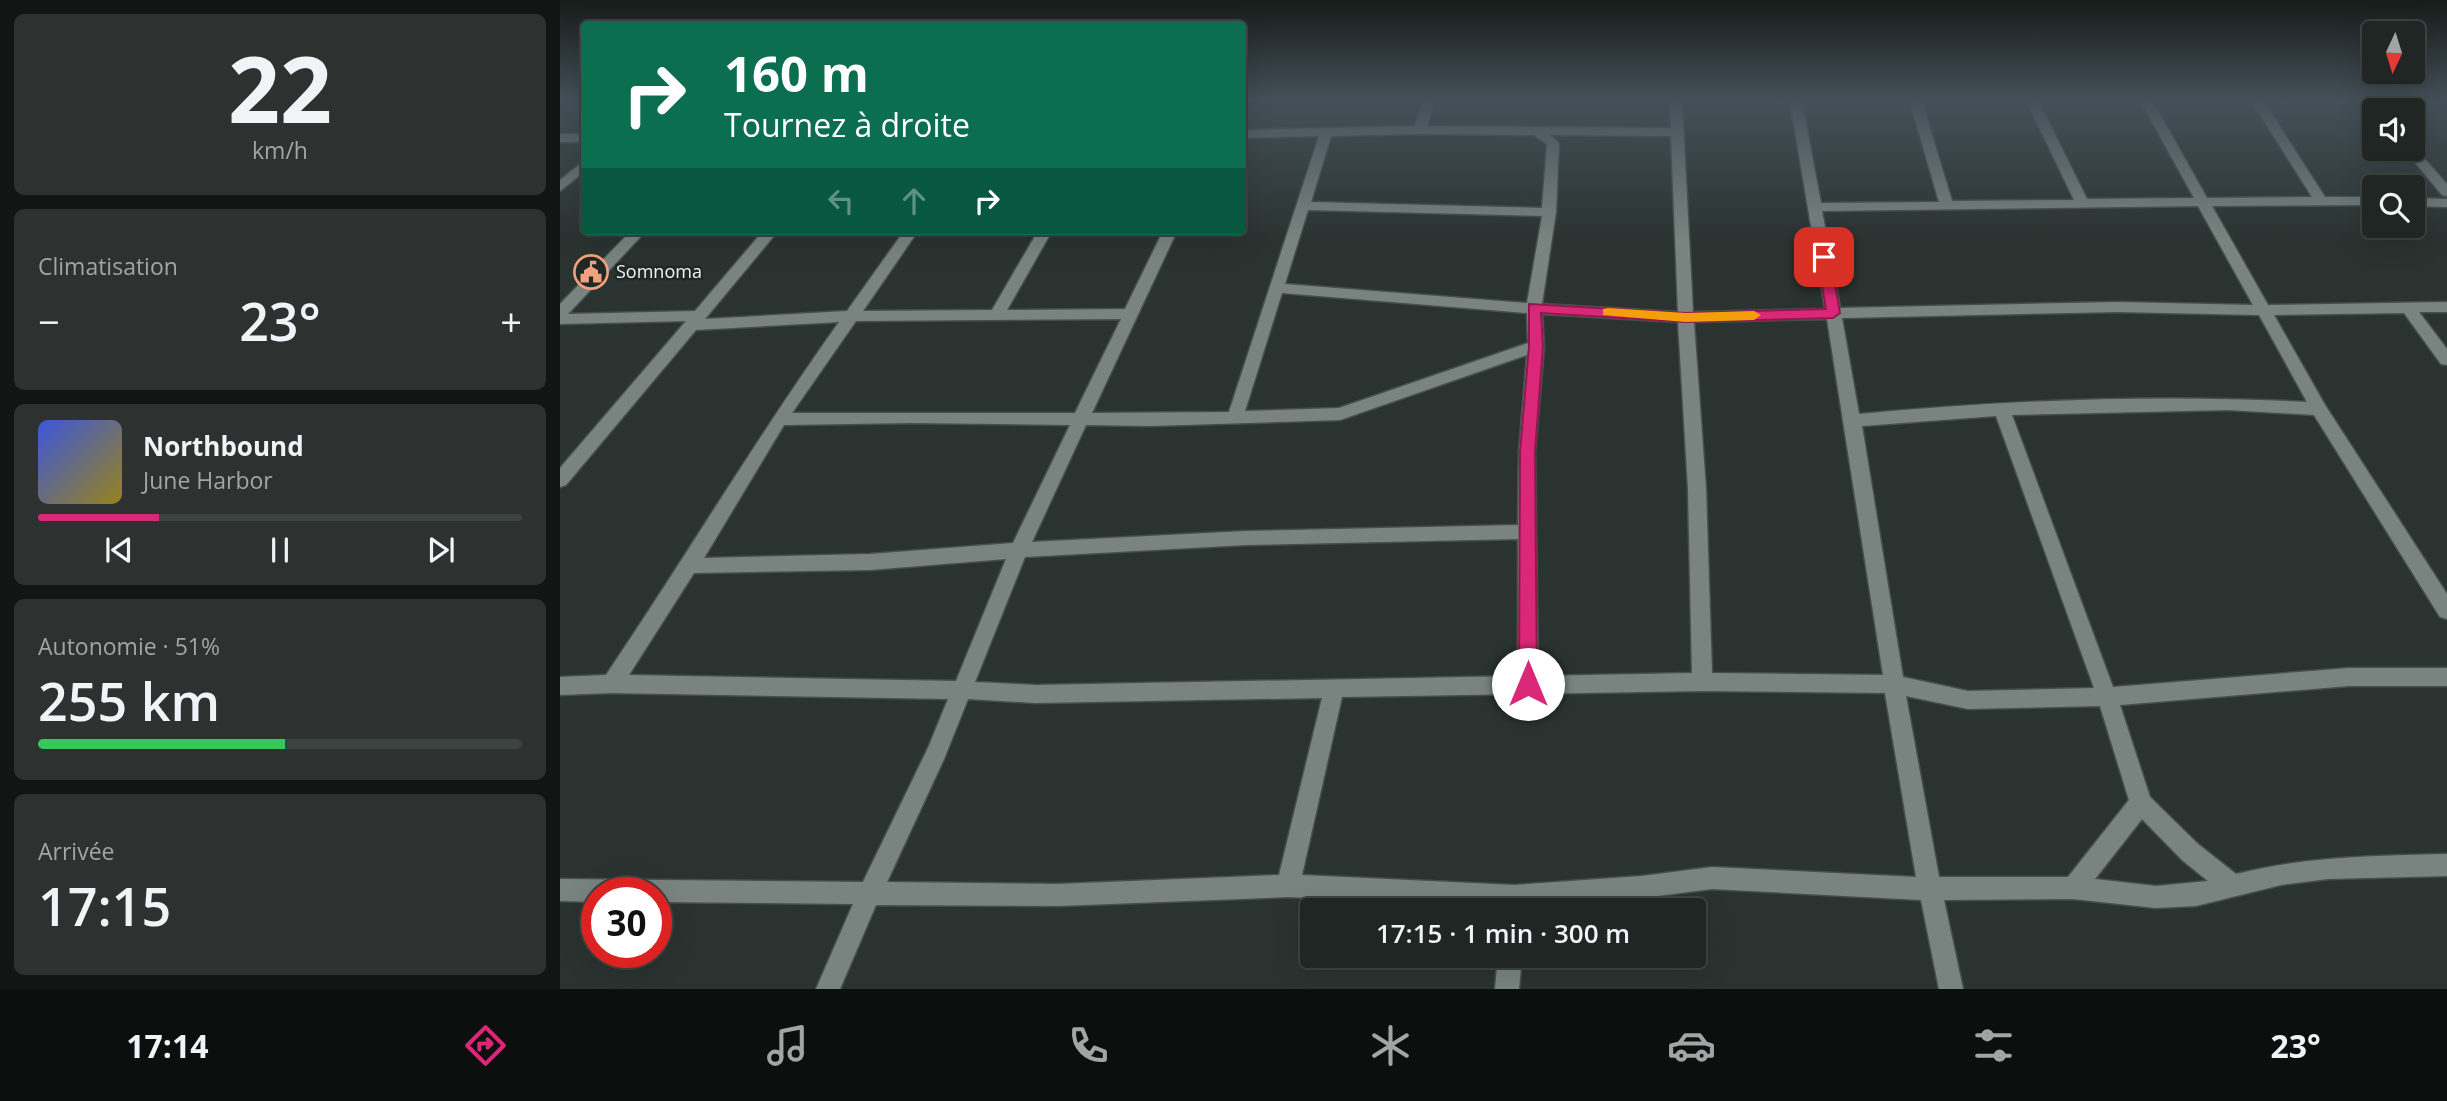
<!DOCTYPE html>
<html lang="fr">
<meta charset="utf-8">
<style>
body{margin:0;font-family:"Open Sans",sans-serif;background:#2d3231;color:#f1f3f6;height:100vh;display:flex;flex-direction:column;font-size:26px;white-space:nowrap}
*{box-sizing:border-box;margin:0}
p{font-size:23px;color:#a2a5a6}
.icon{flex:none;width:38px;height:38px;fill:none;stroke:currentColor;stroke-width:2;stroke-linecap:round;stroke-linejoin:round}
.map{position:relative;flex:1;overflow:hidden}
.details{display:flex;flex-direction:column;gap:14px;padding:14px;background:#121514;width:560px}
.details>*{flex:none}
.banner{position:absolute;left:21px;top:21px;width:665px;height:214px;border-radius:7px;box-shadow:0 7px 28px #0002,0 0 0 2px #3d4341;background:#0b6e4f;color:#fff;overflow:hidden}
.needle{width:46px;rotate:184deg}
.tools{position:absolute;left:1802px;top:21px;display:grid;gap:14px}
.tools a{display:grid;place-items:center;width:63px;height:63px;border-radius:7px;background:#202624;box-shadow:0 7px 28px #0002,0 0 0 2px #3d4341;font-size:35px}
.speed{position:absolute;left:21px;top:877px;display:flex;gap:14px;font-size:35px;font-weight:700;text-align:center}
.speed>*{display:grid;place-content:center;width:91px;height:91px;border-radius:50%;background:#202624;box-shadow:0 7px 28px #0002,0 0 0 2px #3d4341;line-height:1}
.speed .limit{border:10px solid #d22;background:#fff;color:#111}
.pin{position:absolute;display:grid;place-items:center;width:60px;height:60px;color:#fff;margin:-30px;border-radius:14px;box-shadow:0 4px 10px #0006}
.me{position:absolute;width:77px;margin:-38px;rotate:0deg;stroke-linejoin:round;filter:drop-shadow(0 0 5px #0008)}
.turn{display:flex;align-items:center;gap:24px;height:147px;padding:0 28px;font-size:32px}
.turn .icon{width:91px;height:91px;stroke-width:2.5}
.turn b{display:block;font-size:49px;line-height:60px}
.lanes{display:flex;align-items:center;height:66px;padding:0 28px;background:#0003;justify-content:center;gap:35px;direction:ltr}
.lanes .off{opacity:.35}
.big{font-size:52px;font-weight:600;line-height:1.1}
.details .card{flex:1;display:flex;flex-direction:column;justify-content:center;gap:10px;min-width:0;padding:0 24px;border-radius:10px;background:#2d3231}
.details .dial{align-items:center;gap:0}
.dial b{font-size:91px;line-height:1}
.song{display:flex;align-items:center;gap:21px}
.cover{width:84px;height:84px;border-radius:10px;background:linear-gradient(135deg,hsl(230 70% 55%),hsl(50 70% 35%))}
.played{height:7px;border-radius:4px;background:linear-gradient(90deg,#db2777 25%,#3d4341 25%)}
.keys{display:flex;justify-content:space-around;direction:ltr}
.heat{display:flex;justify-content:space-between;align-items:center;font-size:38px;direction:ltr}
.charge{height:10px;border-radius:5px;background:linear-gradient(90deg,#34c759 51%,#3d4341 0)}
.trip{position:absolute;left:740px;top:898px;width:406px;height:70px;border-radius:7px;background:#202624;box-shadow:0 7px 28px #0002,0 0 0 2px #3d4341;font-weight:600;line-height:70px;text-align:center}
.tab-bar{display:flex;height:112px;justify-content:space-around;align-items:center;background:#0d0f0e;color:#a2a5a6}
.tab-bar .icon{width:49px;height:49px}
.tab-bar .current{color:#db2777}
.tab-bar b{font-size:32px;color:#f1f3f6}
main{display:flex;flex:1;min-height:0}
.map>svg:first-child{display:block}
.lines{fill:none;stroke-linecap:round;stroke-linejoin:round}
.street-casing{stroke:#474f4c;stroke-width:3}
.street{fill:#798480;fill-rule:evenodd}
.route{fill:#db2777;stroke:#8e194d;stroke-width:2}
.slow{fill:#f59e0b}
.labels{text-anchor:middle;stroke-width:5;stroke-linejoin:round;paint-order:stroke}
.poi-label{font-size:18px;fill:#eef4f2;stroke:#202926;text-anchor:start}
</style>
<main>
<section class="details">
<div class="card dial"><b>22</b><p>km/h</p></div>
<div class="card"><p>Climatisation</p>
<div class="heat"><a>−</a><b class="big">23°</b><a>+</a></div>
</div>
<div class="card">
<div class="song"><i class="cover"></i><div><b>Northbound</b><p>June Harbor</p></div></div>
<div class="played"></div>
<div class="keys"><svg class="icon" aria-label="previous" viewBox="0 0 24 24"><path d="M18 5L8 12l10 7zM5 5v14"/></svg><svg class="icon" aria-label="pause" viewBox="0 0 24 24"><path d="M8 5v14M16 5v14"/></svg><svg class="icon" aria-label="next" viewBox="0 0 24 24"><path d="M6 5l10 7-10 7zM19 5v14"/></svg></div>
</div>
<div class="card"><p>Autonomie · 51%</p><b class="big">255 km</b><div class="charge"></div></div>
<div class="card"><p>Arrivée</p><b class="big">17:15</b></div>
</section>
<div class="map">
<svg width="1887" height="989" viewBox="0 0 1887 989">
<rect width="100%" height="100%" fill="#2a3330"/>
<g class="lines">
<g class="street-casing">
<path id="street" d="M 862,102 L 874,102 L 867,126 L 1111,128 L 1110,102 L 1122,102 L 1133,312 L 1265,309 L 1230,102 L 1242,102 L 1261,203 L 1379,202 L 1350,102 L 1362,102 L 1392,201 L 1514,200 L 1467,102 L 1479,102 L 1527,199 L 1634,198 L 1581,102 L 1593,102 L 1647,198 L 1752,197 L 1692,102 L 1704,102 L 1765,197 L 1815,197 L 1815,205 L 1652,206 L 1708,305 L 1887,302 L 1887,312 L 1859,312 L 1887,349 L 1887,365 L 1881,364 L 1844,313 L 1714,315 L 1765,405 L 1887,594 L 1887,619 L 1880,617 L 1754,415 L 1668,410 L 1452,415 L 1553,687 L 1789,668 L 1887,668 L 1887,686 L 1789,686 L 1560,705 L 1590,797 L 1638,844 L 1676,874 C 1749,856 1813,856 1887,854 L 1887,876 L 1768,879 L 1721,885 L 1636,906 L 1596,908 L 1513,899 L 1384,900 L 1403,989 L 1379,989 L 1361,900 L 1152,889 L 1082,898 L 954,907 L 728,897 L 498,906 L 316,905 L 280,989 L 256,989 L 293,904 L 96,902 L 96,892 L 37,892 L 37,902 L 0,901 L 0,879 L 303,882 L 368,748 L 388,699 L 52,693 L 0,695 L 0,677 L 46,675 C 125,558 197,437 279,322 L 136,330 L 6,485 L 0,487 L 0,468 L 126,321 L 0,324 L 0,304 L 71,231 L 86,231 L 8,314 L 135,311 L 203,231 L 218,231 L 145,319 L 287,311 L 344,231 L 358,231 L 303,311 L 432,310 L 478,231 L 492,231 L 447,310 L 565,309 L 603,231 L 617,231 L 532,413 L 669,412 L 759,136 L 682,138 L 682,130 L 855,126 ZM 860,134 L 974,135 L 987,144 L 982,208 L 751,202 L 771,136 ZM 990,135 L 1111,136 L 1118,312 L 982,304 L 996,212 L 999,143 ZM 1638,206 L 1693,305 L 1558,302 L 1280,308 L 1262,211 ZM 748,210 L 982,216 L 967,303 L 725,284 ZM 722,293 L 967,313 L 968,343 L 779,408 L 685,411 ZM 1558,312 L 1699,315 L 1747,402 C 1599,394 1448,400 1299,414 L 1282,318 ZM 982,314 L 1118,322 L 1128,489 L 1132,673 L 978,676 L 975,452 L 984,346 ZM 561,319 L 515,413 L 232,413 L 296,321 ZM 1267,319 L 1323,675 L 1152,673 L 1146,489 L 1134,322 ZM 967,355 L 959,452 L 958,525 L 686,531 L 472,542 L 526,425 L 590,426 L 780,420 ZM 1436,416 L 1534,688 L 1408,691 L 1343,677 L 1302,426 ZM 352,423 L 510,425 L 453,543 L 310,554 L 144,558 L 224,425 ZM 958,539 L 958,676 L 476,685 L 415,682 L 465,557 L 686,545 ZM 446,559 L 396,681 L 69,675 L 134,573 L 310,570 ZM 1142,691 L 1325,693 L 1356,877 L 1152,867 L 1082,876 L 954,885 L 742,875 L 782,697 ZM 1346,696 L 1408,709 L 1540,706 L 1569,800 L 1508,877 L 1379,877 ZM 762,698 L 719,875 L 498,884 L 327,882 L 384,759 L 408,699 L 476,703 ZM 1582,819 L 1622,860 L 1648,881 L 1596,886 L 1535,879 Z
M 1798,102 L 1811,102 L 1820,110 L 1815,110 L 1815,116 Z
M 0,134 L 24,134 L 24,142 L 0,142 Z
M 1853,146 L 1887,184 L 1887,196 L 1882,195 L 1844,149 L 1853,149 Z
M 24,161 L 24,172 L 0,191 L 0,180 Z
M 1853,198 L 1887,199 L 1887,207 L 1853,206 Z
M 938,956 L 962,956 L 959,989 L 935,989 Z"/>
</g>
<use href="#street" class="street"/>
</g>
<linearGradient id="sky" x2="0" y2="1"><stop stop-color="#171c1a"/><stop offset="0.42" stop-color="#445059"/><stop offset="1" stop-color="#445059" stop-opacity="0"/></linearGradient>
<rect width="1887" height="240" fill="url(#sky)"/>
<path class="route" d="M 1264,253 L 1270,257 L 1280,313 L 1273,318 L 1126,322 L 981,313 L 983,346 L 975,452 L 977,684 L 974,690 L 968,692 L 961,690 L 959,684 L 960,452 L 969,346 L 969,304 L 1126,313 L 1266,309 L 1257,257 Z"/>
<path class="slow" d="M 1048,308 L 1126,313 L 1194,311 L 1201,315 L 1194,320 L 1126,322 L 1043,315 L 1043,309 Z"/>
<defs>
<g id="civic-ring" transform="scale(1.75)"><circle r="9.5" fill="#202926" stroke="#f1a17d" stroke-width="1.5"/><path d="M-.6-6.5H3V-4.5H.6V-3L4-1V1h2V6H-6V1h2V-1L-.6-3ZM-1.2 2.5V6h2.4V2.5Z" fill="#f1a17d"/></g>
</defs>
<g fill-rule="evenodd">
<use href="#civic-ring" x="31" y="272"/>
</g>
<g class="labels">
<g class="poi-label">
<text x="56" y="278">Somnoma</text>
</g>
</g>
</svg>
<div class="tools">
<a><svg class="needle" viewBox="-14 -14 28 28"><path d="M0-13l5 13h-10z" fill="#e53935"/><path d="M0 13l5-13h-10z" fill="#a2a5a6"/></svg></a>
<a><svg class="icon" aria-label="sound" viewBox="0 0 24 24"><path d="M4 9h4l5-4v14l-5-4H4zM17 9q2 3 0 6"/></svg></a>
<a><svg class="icon" aria-label="search" viewBox="0 0 24 24"><circle cx="10" cy="10" r="6"/><path d="M15 15l6 6"/></svg></a>
</div>
<div class="speed"><div class="limit">30</div></div>
<div class="pin" style="left:1264px;top:257px;background:#d93025"><svg class="icon" aria-label="arrive" viewBox="0 0 24 24"><path d="M6 21V4h12l-3 4 3 4H6"/></svg></div>
<svg class="me" style="left:968px;top:684px" viewBox="-20 -20 40 40"><circle r="19" fill="#fff"/><path d="M0-13L10 11 0 6-10 11z" fill="#db2777"/></svg>
<div class="trip">17:15 · 1 min · 300 m</div>
<div class="banner">
<div class="turn"><svg class="icon" aria-label="right" viewBox="0 0 24 24"><path d="M7 20v-9h11M14 6l5 5-5 5"/></svg><div><b>160 m</b>Tournez à droite</div></div>
<div class="lanes"><svg class="icon off" aria-label="left" viewBox="0 0 24 24"><path d="M17 20v-9H6M10 6l-5 5 5 5"/></svg><svg class="icon off" aria-label="ahead" viewBox="0 0 24 24"><path d="M12 20V5M6 11l6-6 6 6"/></svg><svg class="icon" aria-label="right" viewBox="0 0 24 24"><path d="M7 20v-9h11M14 6l5 5-5 5"/></svg></div>
</div>
</div>
</main>
<nav class="tab-bar">
<b>17:14</b>
<svg class="icon current" aria-label="directions" viewBox="0 0 24 24"><path d="M12 3l9 9-9 9-9-9zM9 14v-3h6M13 9l2 2-2 2"/></svg>
<svg class="icon" aria-label="music" viewBox="0 0 24 24"><path d="M9 18V5l10-2v13"/><circle cx="6" cy="18" r="3"/><circle cx="16" cy="16" r="3"/></svg>
<svg class="icon" aria-label="phone" viewBox="0 0 24 24"><path d="M5 4h4l2 5-3 2q2 4 5 5l2-3 5 2v4C11 20 4 13 5 4z"/></svg>
<svg class="icon" aria-label="climate" viewBox="0 0 24 24"><path d="M12 3v18M4 7l16 10M4 17L20 7"/></svg>
<svg class="icon" aria-label="car" viewBox="0 0 24 24"><path d="M5 17H2v-5l4-1 3-4h7l3 4 3 1v5h-3M9 17h6M6 11h13"/><circle cx="7" cy="17" r="2"/><circle cx="17" cy="17" r="2"/></svg>
<svg class="icon" aria-label="filters" viewBox="0 0 24 24"><path d="M4 7h16M4 17h16"/><circle cx="9" cy="7" r="2"/><circle cx="15" cy="17" r="2"/></svg>
<b>23°</b>
</nav>
